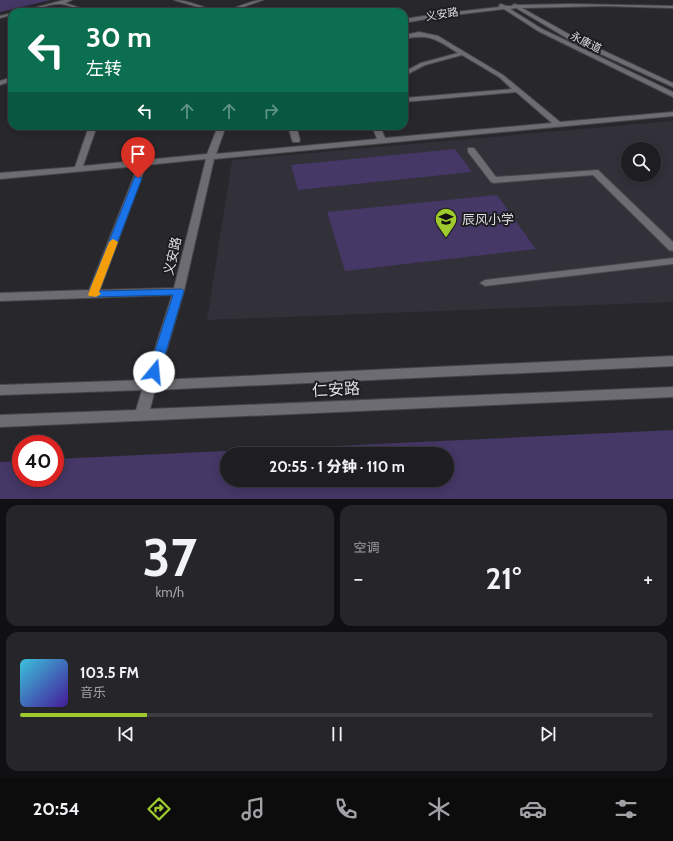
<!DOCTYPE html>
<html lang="zh">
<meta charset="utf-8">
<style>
body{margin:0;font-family:Cabin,"Noto Sans SC",sans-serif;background:#26262a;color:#f1f3f6;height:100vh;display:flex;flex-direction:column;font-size:15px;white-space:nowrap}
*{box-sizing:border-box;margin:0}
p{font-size:13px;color:#a1a2a5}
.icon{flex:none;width:22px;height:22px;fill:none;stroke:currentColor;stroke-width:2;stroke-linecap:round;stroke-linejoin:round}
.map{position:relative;height:499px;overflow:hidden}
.drawer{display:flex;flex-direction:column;gap:6px;padding:6px;background:#101012;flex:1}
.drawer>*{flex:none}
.top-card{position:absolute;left:8px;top:8px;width:400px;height:122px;border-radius:12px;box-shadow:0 2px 10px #0003,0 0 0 1px #3c3b3f;background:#0b6e4f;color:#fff;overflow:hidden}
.tools{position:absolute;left:621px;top:142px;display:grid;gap:8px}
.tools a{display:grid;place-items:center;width:40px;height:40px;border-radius:50%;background:#1e1d21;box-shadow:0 2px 10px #0003,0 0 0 1px #3c3b3f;font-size:20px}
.speed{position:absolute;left:12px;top:435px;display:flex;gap:8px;font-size:20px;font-weight:700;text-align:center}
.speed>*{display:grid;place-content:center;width:52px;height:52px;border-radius:50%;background:#1e1d21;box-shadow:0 2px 10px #0003,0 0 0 1px #3c3b3f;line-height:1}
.speed .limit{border:6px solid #d22;background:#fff;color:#111}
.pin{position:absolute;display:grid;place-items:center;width:34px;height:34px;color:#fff;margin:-41px -17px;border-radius:50% 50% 50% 0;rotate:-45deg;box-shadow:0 0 4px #0007}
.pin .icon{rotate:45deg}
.me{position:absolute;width:44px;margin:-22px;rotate:17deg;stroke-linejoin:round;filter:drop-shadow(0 0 3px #0008)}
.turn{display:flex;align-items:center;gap:14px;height:84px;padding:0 12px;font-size:18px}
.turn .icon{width:52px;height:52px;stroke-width:2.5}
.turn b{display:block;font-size:28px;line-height:34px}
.lanes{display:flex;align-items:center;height:38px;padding:0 12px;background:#0003;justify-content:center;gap:20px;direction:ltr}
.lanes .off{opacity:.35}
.big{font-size:30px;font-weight:800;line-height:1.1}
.drawer .widget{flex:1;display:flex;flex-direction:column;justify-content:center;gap:6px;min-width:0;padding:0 14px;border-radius:12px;background:#26262a}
.drawer .dial{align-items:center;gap:0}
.dial b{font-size:52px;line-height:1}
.song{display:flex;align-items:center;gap:12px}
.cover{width:48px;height:48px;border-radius:6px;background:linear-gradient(135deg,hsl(190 70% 55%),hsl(260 70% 35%))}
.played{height:4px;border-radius:2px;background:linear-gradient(90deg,#9fca2d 20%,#3c3b3f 20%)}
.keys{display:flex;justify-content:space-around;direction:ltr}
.heat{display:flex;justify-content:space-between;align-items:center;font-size:22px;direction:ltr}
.drawer .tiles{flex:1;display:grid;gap:6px;grid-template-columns:1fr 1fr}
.widget:last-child{grid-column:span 2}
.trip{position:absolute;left:220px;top:447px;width:234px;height:40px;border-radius:20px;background:#1e1d21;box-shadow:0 2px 10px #0003,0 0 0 1px #3c3b3f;font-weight:800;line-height:40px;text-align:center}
.tab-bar{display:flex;height:64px;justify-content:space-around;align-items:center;background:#0c0c0d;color:#a1a2a5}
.tab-bar .icon{width:28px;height:28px}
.tab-bar .current{color:#9fca2d}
.tab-bar b{font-size:18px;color:#f1f3f6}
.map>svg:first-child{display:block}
.built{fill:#323039;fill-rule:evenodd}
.green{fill:#453766;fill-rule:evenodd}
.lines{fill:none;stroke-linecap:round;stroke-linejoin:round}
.minor-casing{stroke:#474649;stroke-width:2}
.minor{fill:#6d6c72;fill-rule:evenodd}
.route{fill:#1a73e8;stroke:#114b97}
.slow{fill:#f59e0b}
.labels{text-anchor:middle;stroke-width:4;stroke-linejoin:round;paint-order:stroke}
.far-street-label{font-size:11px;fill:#dfdee1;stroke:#1e1d22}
.poi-label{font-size:13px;fill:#dfdee1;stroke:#1e1d22;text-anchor:start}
.street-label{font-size:13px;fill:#dfdee1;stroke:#1e1d22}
.near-street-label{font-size:16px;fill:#dfdee1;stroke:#1e1d22}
</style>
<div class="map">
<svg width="673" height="499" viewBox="0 0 673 499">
<rect width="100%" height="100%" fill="#28272c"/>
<path class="built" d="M 673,121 L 673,302 L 207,320 L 232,160 ZM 628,149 L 654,149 L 654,175 L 628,175 Z"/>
<path class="green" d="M 0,0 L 51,0 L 0,12 Z
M 455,149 L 472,172 L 298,190 L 291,165 Z
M 497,195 L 536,249 L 345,271 L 327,212 Z
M 673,430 L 673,499 L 0,499 L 0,462 L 21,461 L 21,478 L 55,478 L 55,459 ZM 227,454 L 447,454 L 447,480 L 227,480 Z"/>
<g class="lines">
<g class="minor-casing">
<path id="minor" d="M 64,0 L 72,0 L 65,3 L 92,12 C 81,12 70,4 59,4 C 45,4 32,12 19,12 Z
M 174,0 C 190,0 204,9 220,11 C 231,12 249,0 263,0 L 228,12 L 215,12 Z
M 501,4 L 506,6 L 512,6 L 514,4 L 518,5 L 571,4 L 673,6 L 673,8 L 605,6 L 522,8 L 574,37 L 673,83 L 673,87 L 570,40 L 516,8 L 510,9 L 542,29 L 673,92 L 673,97 L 538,31 L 504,9 L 437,17 L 404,23 L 404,19 L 437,14 L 500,7 L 499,5 Z
M 12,13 L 12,15 L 0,18 L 0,16 Z
M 419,32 L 438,36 L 503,75 L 560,122 L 673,112 L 673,116 L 214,159 L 184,291 L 158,380 L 673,356 L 673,366 L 155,390 L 150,409 L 673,387 L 673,397 L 0,427 L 0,415 L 136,410 L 142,390 L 0,395 L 0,385 L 145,380 L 172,295 L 0,301 L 0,293 L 89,290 L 138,166 L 0,179 L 0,173 L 75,167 L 89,126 L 97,126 L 83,166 L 207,154 L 218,126 L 226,126 L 216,154 L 377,139 L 372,126 L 380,126 L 385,138 L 552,123 L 516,92 L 404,102 L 404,98 L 512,89 L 499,77 L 462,55 L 425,65 L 404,76 L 404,72 L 421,63 L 458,53 C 437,40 430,33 404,39 L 404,35 ZM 206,159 L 174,288 L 100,290 L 146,165 Z
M 12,77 L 12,81 L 0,85 L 0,81 Z
M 288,126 L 296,126 L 300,140 L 299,142 L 293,142 L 292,140 Z
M 468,148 L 474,148 L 496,177 L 598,170 L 673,242 L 673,251 L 669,250 L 593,175 L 494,183 L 491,182 L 468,152 Z
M 673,258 L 673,264 L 485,286 L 480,283 L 485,280 Z"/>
</g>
<use href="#minor" class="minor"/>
</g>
<path class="route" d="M 135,176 L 142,178 L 99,291 L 182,289 L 184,291 L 160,372 L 158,375 L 150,375 L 148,372 L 173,295 L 93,297 L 88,294 Z"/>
<path class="slow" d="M 113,239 L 118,242 L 99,292 L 101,294 L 96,297 L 89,296 L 88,294 L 109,242 Z"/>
<defs>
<g id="school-pin" transform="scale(1.15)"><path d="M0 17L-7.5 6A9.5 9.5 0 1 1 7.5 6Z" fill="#9fca2d" stroke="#1e1d22"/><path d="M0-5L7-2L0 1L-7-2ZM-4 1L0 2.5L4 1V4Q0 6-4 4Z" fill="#111"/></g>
</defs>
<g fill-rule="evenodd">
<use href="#school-pin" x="446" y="219"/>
</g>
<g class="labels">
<g class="far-street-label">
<text transform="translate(442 14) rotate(-9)" y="4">义安路</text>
<text transform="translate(586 42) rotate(26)" y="4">永康道</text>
</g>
<g class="poi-label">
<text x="462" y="224">辰风小学</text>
</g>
<g class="street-label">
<text transform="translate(172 256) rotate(-77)" y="5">义安路</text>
</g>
<g class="near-street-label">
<text transform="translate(336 389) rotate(-3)" y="6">仁安路</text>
</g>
</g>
</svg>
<div class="tools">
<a><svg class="icon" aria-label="search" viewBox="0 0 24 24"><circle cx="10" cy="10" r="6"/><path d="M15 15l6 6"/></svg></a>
</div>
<div class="speed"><div class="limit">40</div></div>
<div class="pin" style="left:138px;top:178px;background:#d93025"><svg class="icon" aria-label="arrive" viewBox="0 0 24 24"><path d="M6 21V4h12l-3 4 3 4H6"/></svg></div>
<svg class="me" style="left:154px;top:372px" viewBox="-20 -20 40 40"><circle r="19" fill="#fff"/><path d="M0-13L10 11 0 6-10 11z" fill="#1a73e8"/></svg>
<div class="trip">20:55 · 1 分钟 · 110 m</div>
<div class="top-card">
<div class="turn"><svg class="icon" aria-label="left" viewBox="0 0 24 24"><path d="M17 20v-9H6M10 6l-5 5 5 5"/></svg><div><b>30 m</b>左转</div></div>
<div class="lanes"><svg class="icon" aria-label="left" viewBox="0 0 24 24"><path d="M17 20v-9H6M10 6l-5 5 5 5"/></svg><svg class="icon off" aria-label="ahead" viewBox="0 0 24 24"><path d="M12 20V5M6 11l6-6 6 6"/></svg><svg class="icon off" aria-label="ahead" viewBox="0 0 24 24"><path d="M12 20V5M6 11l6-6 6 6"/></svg><svg class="icon off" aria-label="right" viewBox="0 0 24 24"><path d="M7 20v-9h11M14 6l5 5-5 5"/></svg></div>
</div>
</div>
<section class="drawer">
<div class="tiles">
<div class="widget dial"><b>37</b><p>km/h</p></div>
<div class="widget"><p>空调</p>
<div class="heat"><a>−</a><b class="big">21°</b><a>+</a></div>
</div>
<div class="widget">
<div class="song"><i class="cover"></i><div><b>103.5 FM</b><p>音乐</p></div></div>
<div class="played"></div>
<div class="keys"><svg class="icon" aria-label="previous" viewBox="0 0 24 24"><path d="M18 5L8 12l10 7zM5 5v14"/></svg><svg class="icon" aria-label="pause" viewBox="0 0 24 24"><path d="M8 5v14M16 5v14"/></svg><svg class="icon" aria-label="next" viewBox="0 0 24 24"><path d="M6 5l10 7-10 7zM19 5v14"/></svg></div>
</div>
</div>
</section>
<nav class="tab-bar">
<b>20:54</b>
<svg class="icon current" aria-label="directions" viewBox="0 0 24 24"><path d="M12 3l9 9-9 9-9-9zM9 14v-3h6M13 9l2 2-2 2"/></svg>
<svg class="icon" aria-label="music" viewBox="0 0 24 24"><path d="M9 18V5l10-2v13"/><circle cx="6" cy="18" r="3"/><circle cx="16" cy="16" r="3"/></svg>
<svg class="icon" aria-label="phone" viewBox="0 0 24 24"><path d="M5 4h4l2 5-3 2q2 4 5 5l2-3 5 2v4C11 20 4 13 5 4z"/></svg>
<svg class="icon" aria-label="climate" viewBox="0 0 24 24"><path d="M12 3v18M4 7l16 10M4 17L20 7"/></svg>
<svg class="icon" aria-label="car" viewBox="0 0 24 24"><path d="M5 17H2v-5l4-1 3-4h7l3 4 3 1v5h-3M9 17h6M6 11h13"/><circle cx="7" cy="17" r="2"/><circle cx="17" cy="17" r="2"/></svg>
<svg class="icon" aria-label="filters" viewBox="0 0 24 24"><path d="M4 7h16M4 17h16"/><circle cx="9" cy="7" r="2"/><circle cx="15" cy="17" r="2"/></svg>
</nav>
